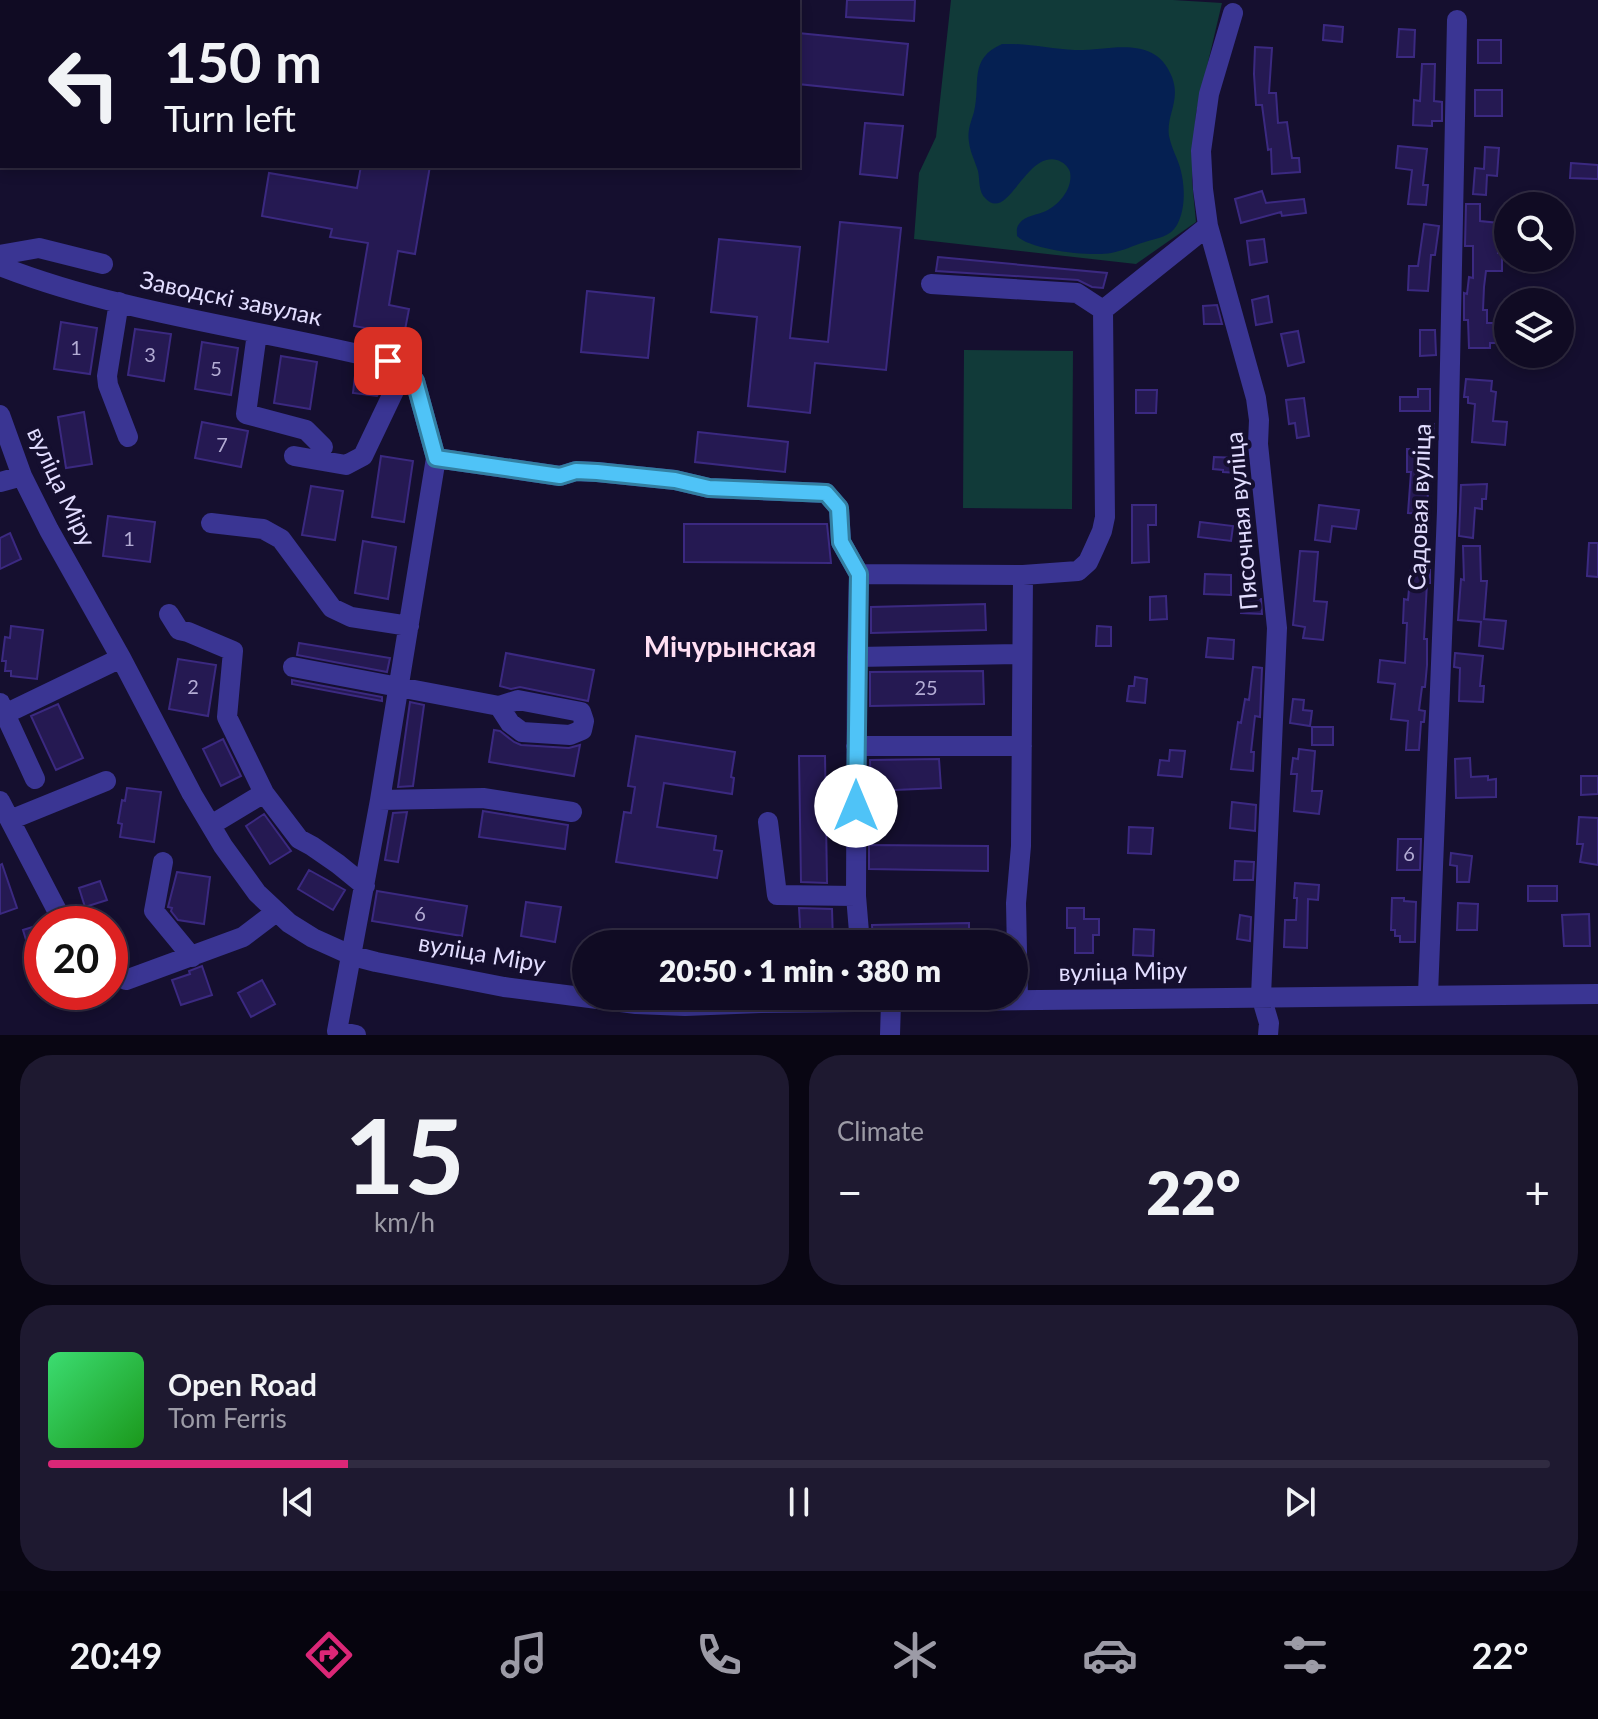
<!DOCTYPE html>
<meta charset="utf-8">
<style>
body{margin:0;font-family:Lato,sans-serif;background:#1e1930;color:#f1f3f6;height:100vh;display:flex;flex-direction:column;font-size:30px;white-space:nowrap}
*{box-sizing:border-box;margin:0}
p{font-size:26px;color:#9c9ba6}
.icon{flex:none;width:44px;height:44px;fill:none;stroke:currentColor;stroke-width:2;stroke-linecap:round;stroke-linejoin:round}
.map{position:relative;height:1035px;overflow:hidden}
.side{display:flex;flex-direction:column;gap:20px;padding:20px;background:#090613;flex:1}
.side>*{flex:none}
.guide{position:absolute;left:0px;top:0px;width:800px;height:168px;box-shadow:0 4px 12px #0003,0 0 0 2px #302b41;background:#100b23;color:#f1f3f6;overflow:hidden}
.buttons{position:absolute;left:1494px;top:192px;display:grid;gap:16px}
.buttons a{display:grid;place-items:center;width:80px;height:80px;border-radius:50%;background:#100b23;box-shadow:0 4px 12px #0003,0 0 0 2px #302b41;font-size:40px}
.speed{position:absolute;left:24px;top:906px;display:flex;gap:16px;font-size:40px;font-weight:700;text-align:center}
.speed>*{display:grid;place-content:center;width:104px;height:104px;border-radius:50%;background:#100b23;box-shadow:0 4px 12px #0003,0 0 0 2px #302b41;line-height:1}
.speed .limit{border:12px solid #d22;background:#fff;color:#111}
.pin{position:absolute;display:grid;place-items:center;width:68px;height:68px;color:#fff;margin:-34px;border-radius:16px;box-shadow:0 4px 12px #0006}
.me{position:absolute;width:88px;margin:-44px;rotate:0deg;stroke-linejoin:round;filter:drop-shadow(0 0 6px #0008)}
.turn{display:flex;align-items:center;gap:28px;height:168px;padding:0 32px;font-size:36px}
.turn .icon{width:104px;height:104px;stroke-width:2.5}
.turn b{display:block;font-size:56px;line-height:68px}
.big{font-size:60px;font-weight:800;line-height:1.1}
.side .widget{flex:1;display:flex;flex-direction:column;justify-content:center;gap:12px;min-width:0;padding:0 28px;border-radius:32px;background:#1e1930}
.side .dial{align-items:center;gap:0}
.dial b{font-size:104px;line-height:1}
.song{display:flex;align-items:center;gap:24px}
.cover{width:96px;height:96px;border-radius:12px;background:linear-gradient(135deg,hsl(140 70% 55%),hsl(120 70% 35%))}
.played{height:8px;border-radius:4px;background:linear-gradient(90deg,#db2777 20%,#302b41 20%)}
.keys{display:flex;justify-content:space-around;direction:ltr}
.heat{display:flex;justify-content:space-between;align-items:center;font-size:44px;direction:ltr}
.side .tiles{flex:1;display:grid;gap:20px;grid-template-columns:1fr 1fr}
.widget:last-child{grid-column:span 2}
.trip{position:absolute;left:572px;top:930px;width:456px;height:80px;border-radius:40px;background:#100b23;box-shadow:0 4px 12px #0003,0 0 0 2px #302b41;font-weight:800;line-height:80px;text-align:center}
.dock{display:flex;height:128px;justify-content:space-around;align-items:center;background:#06040e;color:#9c9ba6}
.dock .icon{width:56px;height:56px}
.dock .current{color:#db2777}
.dock b{font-size:36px;color:#f1f3f6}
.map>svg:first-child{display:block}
.green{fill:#113a39}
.water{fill:#052052}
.building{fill:#251952;stroke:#3b2981;stroke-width:2}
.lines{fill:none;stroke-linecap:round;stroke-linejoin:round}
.minor{stroke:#3a3593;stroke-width:20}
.route-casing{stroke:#337fa1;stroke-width:20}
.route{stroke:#4fc3f7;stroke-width:14}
.labels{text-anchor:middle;stroke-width:8;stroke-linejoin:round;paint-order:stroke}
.number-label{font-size:20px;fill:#b3acd4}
.street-label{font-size:24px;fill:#e2ddff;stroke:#150f2f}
.quarter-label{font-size:28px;font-weight:bold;fill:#ffdff3;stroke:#150f2f}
</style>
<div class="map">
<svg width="1598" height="1035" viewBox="0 0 1598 1035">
<rect width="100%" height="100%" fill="#150f2f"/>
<path class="green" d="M 951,0 L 1173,0 L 1222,3 L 1196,113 L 1192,180 L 1196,222 L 1136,264 L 914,239 L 919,173 L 936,137 Z
M 964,350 L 1073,351 L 1072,509 L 963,508 Z"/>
<path class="water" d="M 1002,44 C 1026,43 1050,49 1075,50 C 1109,51 1155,33 1172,77 C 1181,101 1166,115 1169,136 C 1171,145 1174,152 1177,159 C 1185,178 1187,207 1177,225 C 1170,237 1158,238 1145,242 C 1134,245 1123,251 1111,253 C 1092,257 1030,250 1017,236 C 1017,231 1016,228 1019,224 C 1025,215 1038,215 1046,211 C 1060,204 1073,188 1070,172 C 1068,166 1063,162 1057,160 C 1026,151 1008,222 986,199 C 978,192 980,180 978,171 C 975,161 970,152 969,142 C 967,131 971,122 974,112 C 981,83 968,59 1002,44 Z"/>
<path class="building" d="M 847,0 L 915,0 L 914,21 L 846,17 Z
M 1324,25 L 1343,27 L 1342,42 L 1323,40 Z
M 1399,29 L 1415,30 L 1414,57 L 1397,57 Z
M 798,33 L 908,44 L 903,95 L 798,84 Z
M 1478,40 L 1501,40 L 1501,63 L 1478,63 Z
M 1255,47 L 1272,48 L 1269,93 L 1276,93 L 1278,123 L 1287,122 L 1292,158 L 1299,158 L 1300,172 L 1272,174 L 1271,149 L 1268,150 L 1262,105 L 1256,105 L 1254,74 Z
M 1422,64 L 1435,64 L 1434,101 L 1442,102 L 1442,121 L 1432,121 L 1432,126 L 1413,125 L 1414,100 L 1420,101 Z
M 1475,90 L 1502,90 L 1502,116 L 1475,116 Z
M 865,123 L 903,126 L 897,178 L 860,174 Z
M 1398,146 L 1427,149 L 1423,185 L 1428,185 L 1426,205 L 1408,204 L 1412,170 L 1396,168 Z
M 1485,147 L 1499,148 L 1497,176 L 1487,175 L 1486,195 L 1473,194 L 1475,168 L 1484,169 Z
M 1571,163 L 1598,165 L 1598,179 L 1570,178 Z
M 361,166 L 430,166 L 415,254 L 398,251 L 389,305 L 409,309 L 404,335 L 354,326 L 368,243 L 330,237 L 332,229 L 262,216 L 269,173 L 357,188 Z
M 1262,191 L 1266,203 L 1304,199 L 1306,213 L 1282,216 L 1281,212 L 1241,223 L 1235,199 Z
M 1466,204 L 1480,204 L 1480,221 L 1499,223 L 1498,253 L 1502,253 L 1502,271 L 1486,271 L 1484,287 L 1483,310 L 1487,310 L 1487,323 L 1493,323 L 1494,326 L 1498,326 L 1498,343 L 1490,343 L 1490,348 L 1469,348 L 1468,320 L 1464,320 L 1464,293 L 1467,294 L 1469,277 L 1473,278 L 1473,246 L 1465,246 Z
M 840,222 L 901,228 L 886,370 L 815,363 L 810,413 L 748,406 L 757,317 L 711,312 L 719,239 L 800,247 L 790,338 L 828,342 Z
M 1424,224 L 1439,226 L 1435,255 L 1431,255 L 1428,291 L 1408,290 L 1409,266 L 1418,266 Z
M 1264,239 L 1267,262 L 1250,265 L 1247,241 Z
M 938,257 L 1107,273 L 1103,288 L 1092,287 L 1078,280 L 936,271 Z
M 587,291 L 654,298 L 648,358 L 581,352 Z
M 1268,296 L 1272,322 L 1256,325 L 1252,300 Z
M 1217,305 L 1222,324 L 1204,324 L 1203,306 Z
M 61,322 L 97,328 L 90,374 L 54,369 Z
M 135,329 L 171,334 L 164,381 L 128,375 Z
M 1420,330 L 1435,330 L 1436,355 L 1420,356 Z
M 1298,331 L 1304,362 L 1288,366 L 1281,334 Z
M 202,342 L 238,348 L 231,395 L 195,389 Z
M 281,356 L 317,362 L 310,409 L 274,403 Z
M 356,367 L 383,373 L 381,389 L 377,396 L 353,393 Z
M 1466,379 L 1492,381 L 1491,391 L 1496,392 L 1493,421 L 1507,422 L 1505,445 L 1472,442 L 1475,404 L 1468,403 L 1468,397 L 1464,397 Z
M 1418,389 L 1430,389 L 1430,411 L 1400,411 L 1400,397 L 1418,397 Z
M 1136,390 L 1157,390 L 1156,413 L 1136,413 Z
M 1304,398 L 1309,436 L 1297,438 L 1295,423 L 1289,424 L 1286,400 Z
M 84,412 L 92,464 L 66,468 L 58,417 Z
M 202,422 L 248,431 L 241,467 L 195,458 Z
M 1420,423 L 1434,424 L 1433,443 L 1430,443 L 1427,514 L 1408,513 L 1411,472 L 1407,472 L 1407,449 L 1418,449 Z
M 698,432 L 788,442 L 785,472 L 695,462 Z
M 381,456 L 413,461 L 404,522 L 372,517 Z
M 1214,457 L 1239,458 L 1238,473 L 1223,472 L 1223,470 L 1213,469 Z
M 1487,484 L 1486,499 L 1482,499 L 1482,509 L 1475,508 L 1473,538 L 1459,536 L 1461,485 Z
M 311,486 L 343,491 L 335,540 L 302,535 Z
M 1132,505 L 1156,505 L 1156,525 L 1148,525 L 1149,562 L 1132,563 Z
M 1319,505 L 1359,510 L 1356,529 L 1332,526 L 1330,542 L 1315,540 Z
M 108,516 L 155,522 L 150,562 L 103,556 Z
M 1200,522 L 1233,526 L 1231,541 L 1198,537 Z
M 684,524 L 827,524 L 831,563 L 684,562 Z
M 10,533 L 21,559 L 0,569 L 0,538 Z
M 363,541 L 396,547 L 388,599 L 355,593 Z
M 1589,543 L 1598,543 L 1598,577 L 1587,576 Z
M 1463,546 L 1480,546 L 1481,581 L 1487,581 L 1484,619 L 1506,621 L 1503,649 L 1479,646 L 1481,622 L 1458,620 L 1461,579 L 1464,580 Z
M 1300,551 L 1318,552 L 1314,601 L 1327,602 L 1323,640 L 1303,638 L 1305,627 L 1293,625 Z
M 1411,568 L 1430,570 L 1430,583 L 1427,583 L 1424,639 L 1427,639 L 1427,665 L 1425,687 L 1422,687 L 1419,710 L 1425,711 L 1424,722 L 1421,722 L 1419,750 L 1406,750 L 1408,721 L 1391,719 L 1395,684 L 1378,682 L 1380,660 L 1405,663 L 1407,623 L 1403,623 L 1404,599 L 1408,600 Z
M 1205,574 L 1231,575 L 1231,595 L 1204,594 Z
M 1166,596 L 1167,619 L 1150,620 L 1150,597 Z
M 1241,599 L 1261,599 L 1262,614 L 1241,613 Z
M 985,604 L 986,630 L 871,633 L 871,607 Z
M 11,626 L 43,630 L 37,679 L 11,676 L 11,671 L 5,671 L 6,661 L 2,661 L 5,637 L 10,638 Z
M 1097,626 L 1111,627 L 1111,646 L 1096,646 Z
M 1208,638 L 1234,640 L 1233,659 L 1206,657 Z
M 299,643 L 390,658 L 387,672 L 297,655 Z
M 506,653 L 594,670 L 588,701 L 520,687 L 511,689 L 500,686 Z
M 1455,653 L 1483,656 L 1480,686 L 1484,686 L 1483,702 L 1459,701 L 1460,668 L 1454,667 Z
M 178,659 L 216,665 L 208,716 L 169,709 Z
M 1253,667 L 1262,668 L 1260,717 L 1255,716 L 1251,752 L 1254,752 L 1253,771 L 1231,769 L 1238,722 L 1241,723 L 1245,699 L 1249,700 Z
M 983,671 L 984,704 L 870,706 L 870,672 Z
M 1135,677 L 1147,679 L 1145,703 L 1127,701 L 1129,686 L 1134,686 Z
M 292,680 L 382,697 L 382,701 L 292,684 Z
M 1293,699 L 1304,700 L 1303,710 L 1312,711 L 1310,726 L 1290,723 Z
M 410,702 L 424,705 L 413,786 L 398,787 Z
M 58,704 L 83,758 L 56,770 L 31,716 Z
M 1312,727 L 1333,727 L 1333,745 L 1312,745 Z
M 494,730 L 500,731 L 514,742 L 521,745 L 569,748 L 580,745 L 574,776 L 489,762 Z
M 636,736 L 735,752 L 731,777 L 734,778 L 732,794 L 664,783 L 657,827 L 716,836 L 714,850 L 722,851 L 717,878 L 616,862 L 624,812 L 631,813 L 635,787 L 628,786 Z
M 223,739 L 241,776 L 221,786 L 203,749 Z
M 1299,749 L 1315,751 L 1312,791 L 1322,791 L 1319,814 L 1294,811 L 1297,774 L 1291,774 L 1293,758 L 1298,759 Z
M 1170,750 L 1185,751 L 1182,777 L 1158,775 L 1160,760 L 1169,761 Z
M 799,756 L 825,756 L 827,883 L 801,882 Z
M 1470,758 L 1471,777 L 1488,776 L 1488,780 L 1496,779 L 1496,797 L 1456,798 L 1455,759 Z
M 939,759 L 941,788 L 871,791 L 870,760 Z
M 1581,776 L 1598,776 L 1598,794 L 1581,795 Z
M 127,788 L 161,792 L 154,842 L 120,837 L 122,824 L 118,823 L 122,800 L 125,801 Z
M 1232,802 L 1256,805 L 1255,831 L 1230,828 Z
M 483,811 L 568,825 L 565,849 L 479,837 Z
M 407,812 L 398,862 L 385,860 L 393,813 Z
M 264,814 L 291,851 L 270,864 L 246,826 Z
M 1579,817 L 1598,818 L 1598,865 L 1580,862 L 1583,844 L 1577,844 Z
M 1129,827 L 1153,828 L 1151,854 L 1128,853 Z
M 1398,839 L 1421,839 L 1420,870 L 1397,870 Z
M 869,845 L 988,846 L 988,871 L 869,869 Z
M 1451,853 L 1472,856 L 1469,882 L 1457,882 L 1457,866 L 1450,865 Z
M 1235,861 L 1254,862 L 1253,880 L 1234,880 Z
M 2,864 L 17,908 L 0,914 L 0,865 Z
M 309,870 L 345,890 L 333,910 L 298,889 Z
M 177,872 L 210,877 L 204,924 L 178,920 L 171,911 L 172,908 L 168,907 Z
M 100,881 L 107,900 L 85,907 L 79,888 Z
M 1295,883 L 1319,885 L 1318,900 L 1308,899 L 1307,948 L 1284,947 L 1285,920 L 1296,920 L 1297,898 L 1294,898 Z
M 1528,886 L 1557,886 L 1557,901 L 1528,901 Z
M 377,891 L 467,906 L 462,936 L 372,921 Z
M 1392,898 L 1404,898 L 1404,901 L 1416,902 L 1415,942 L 1400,942 L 1400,936 L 1395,936 L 1395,930 L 1391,930 Z
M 526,902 L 561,907 L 555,942 L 521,936 Z
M 1458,903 L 1478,904 L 1477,930 L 1457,930 Z
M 799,908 L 832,909 L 833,943 L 801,944 Z
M 1067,908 L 1084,908 L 1084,919 L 1099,919 L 1099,935 L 1093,935 L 1093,953 L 1075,953 L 1075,928 L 1067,928 Z
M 1589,914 L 1590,946 L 1564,946 L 1562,915 Z
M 1240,915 L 1251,917 L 1250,941 L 1237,939 Z
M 969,923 L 969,944 L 873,944 L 872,925 Z
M 42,924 L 42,949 L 30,953 L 23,930 Z
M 1134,929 L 1154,930 L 1153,956 L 1133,955 Z
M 202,966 L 212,995 L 181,1005 L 172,980 L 190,974 L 189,971 Z
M 262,980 L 275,1004 L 251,1017 L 238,993 Z"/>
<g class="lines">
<path class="minor" d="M 0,0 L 104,2
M 275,2 L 303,0
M 1233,13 L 1209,94 L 1201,151 L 1203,189 L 1208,226 L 1256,398 L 1259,420 L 1258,444 L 1277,628 L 1261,996 L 1269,1023 L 1268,1035
M 0,155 L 1,150
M 0,255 L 39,248 L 103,264
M 0,266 C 123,314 260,329 388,361 L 405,368 L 415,381 L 436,458 L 380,800 L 337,1031 L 356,1035
M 931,284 L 1077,293 L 1103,310
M 119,302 L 107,376 L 108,385 L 128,437
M 257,333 L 246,414 L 306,430 L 323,447
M 0,415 L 22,476 L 49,530 L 121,658 L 192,794 L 223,846 L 257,893 L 289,923 L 313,938 L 353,956 L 376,962 L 504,987 L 636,1004 L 685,1006 L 761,1003 L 1598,994
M 294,456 L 346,465 L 363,456 L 405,368
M 436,458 L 560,476 L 576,471 L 597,472 L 675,480 L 709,488 L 826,493 L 839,508 L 841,542 L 859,574 L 857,657 L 856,896 L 860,944
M 0,482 L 22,476
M 211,523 L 263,529 L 281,539 L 332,608 L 351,617 L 409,626
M 859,574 L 1023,575 L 1078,571 L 1088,562 L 1094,549 L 1102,531 L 1105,517 L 1103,310 L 1208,226
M 169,614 L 179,630 L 188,632 L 233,651 L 227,717 L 264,793 L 211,825
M 857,657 L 1022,654
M 293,667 L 499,706 L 518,700 L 581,712 L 584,721 L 582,730 L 570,735 L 522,732 L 510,723 L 499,706
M 0,703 L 35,779
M 5,714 L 121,658
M 856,746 L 1022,746
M 264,793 L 299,839 L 312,846 L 338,864 L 365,886
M 380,800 L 483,798 L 572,812
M 0,801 L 64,924
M 10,820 L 106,781
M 768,822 L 777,895 L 856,896
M 163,862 L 154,911 L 192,957
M 110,969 L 126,980 L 243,937 L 276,912
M 1428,994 L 1447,511 L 1457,20
M 1018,1000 L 1016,903 L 1021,846 L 1023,575
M 890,1035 L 891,1002"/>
</g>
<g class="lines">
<g class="route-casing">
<path id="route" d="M 388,361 L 405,368 L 415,381 L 436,458 L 560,476 L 576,471 L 597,472 L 675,480 L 709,488 L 826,493 L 839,508 L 841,542 L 859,574 L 856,806"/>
</g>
<use href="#route" class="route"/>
</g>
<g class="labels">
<g class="number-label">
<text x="76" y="355">1</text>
<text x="150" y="362">3</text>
<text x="216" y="376">5</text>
<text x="222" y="452">7</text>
<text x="129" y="546">1</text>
<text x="193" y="694">2</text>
<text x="926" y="695">25</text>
<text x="1409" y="861">6</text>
<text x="420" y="921">6</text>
</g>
<g class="street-label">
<text transform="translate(231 299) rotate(12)" y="8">Заводскі завулак</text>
<text transform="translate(61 487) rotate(65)" y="8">вуліца Міру</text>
<text transform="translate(1420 507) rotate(-88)" y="8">Садовая вуліца</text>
<text transform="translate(1242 521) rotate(-95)" y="8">Пясочная вуліца</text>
<text transform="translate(482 954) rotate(10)" y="8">вуліца Міру</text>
<text transform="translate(1123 972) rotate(-1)" y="8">вуліца Міру</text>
</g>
<g class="quarter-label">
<text x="730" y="657">Мічурынская</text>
</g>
</g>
</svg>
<div class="buttons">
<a><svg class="icon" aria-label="search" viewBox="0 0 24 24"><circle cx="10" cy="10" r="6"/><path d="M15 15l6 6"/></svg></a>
<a><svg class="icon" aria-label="layers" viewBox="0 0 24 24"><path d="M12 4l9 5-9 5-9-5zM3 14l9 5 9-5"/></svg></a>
</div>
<div class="speed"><div class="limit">20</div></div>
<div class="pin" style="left:388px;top:361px;background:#d93025"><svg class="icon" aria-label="arrive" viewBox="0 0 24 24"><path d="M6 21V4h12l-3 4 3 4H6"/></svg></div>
<svg class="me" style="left:856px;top:806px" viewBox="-20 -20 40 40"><circle r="19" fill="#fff"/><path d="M0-13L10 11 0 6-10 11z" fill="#4fc3f7"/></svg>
<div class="trip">20:50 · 1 min · 380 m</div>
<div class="guide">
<div class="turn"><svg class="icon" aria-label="left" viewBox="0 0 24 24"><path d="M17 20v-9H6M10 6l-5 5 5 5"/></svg><div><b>150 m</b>Turn left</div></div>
</div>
</div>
<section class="side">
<div class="tiles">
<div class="widget dial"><b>15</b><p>km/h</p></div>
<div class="widget"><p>Climate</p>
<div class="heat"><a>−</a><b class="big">22°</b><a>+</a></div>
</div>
<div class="widget">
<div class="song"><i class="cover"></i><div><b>Open Road</b><p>Tom Ferris</p></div></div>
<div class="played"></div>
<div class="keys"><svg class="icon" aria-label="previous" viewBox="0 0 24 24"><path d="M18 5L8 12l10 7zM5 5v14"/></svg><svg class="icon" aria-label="pause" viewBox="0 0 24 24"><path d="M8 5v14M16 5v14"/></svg><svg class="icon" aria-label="next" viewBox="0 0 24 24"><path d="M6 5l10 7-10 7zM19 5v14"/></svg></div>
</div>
</div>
</section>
<nav class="dock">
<b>20:49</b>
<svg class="icon current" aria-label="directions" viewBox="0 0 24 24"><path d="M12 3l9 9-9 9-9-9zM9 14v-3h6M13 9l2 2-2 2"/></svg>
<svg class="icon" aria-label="music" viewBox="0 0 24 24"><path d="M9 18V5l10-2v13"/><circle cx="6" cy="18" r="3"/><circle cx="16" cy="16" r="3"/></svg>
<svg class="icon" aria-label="phone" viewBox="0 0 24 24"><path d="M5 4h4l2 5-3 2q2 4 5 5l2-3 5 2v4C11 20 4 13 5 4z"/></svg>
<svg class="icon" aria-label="climate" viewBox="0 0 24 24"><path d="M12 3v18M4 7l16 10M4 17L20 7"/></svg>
<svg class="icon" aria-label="car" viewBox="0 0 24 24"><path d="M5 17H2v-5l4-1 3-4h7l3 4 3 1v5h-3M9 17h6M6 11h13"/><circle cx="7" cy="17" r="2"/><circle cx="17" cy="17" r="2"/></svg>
<svg class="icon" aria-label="filters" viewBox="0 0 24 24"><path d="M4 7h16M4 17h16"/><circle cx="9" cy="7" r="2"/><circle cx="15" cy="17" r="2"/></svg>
<b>22°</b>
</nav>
